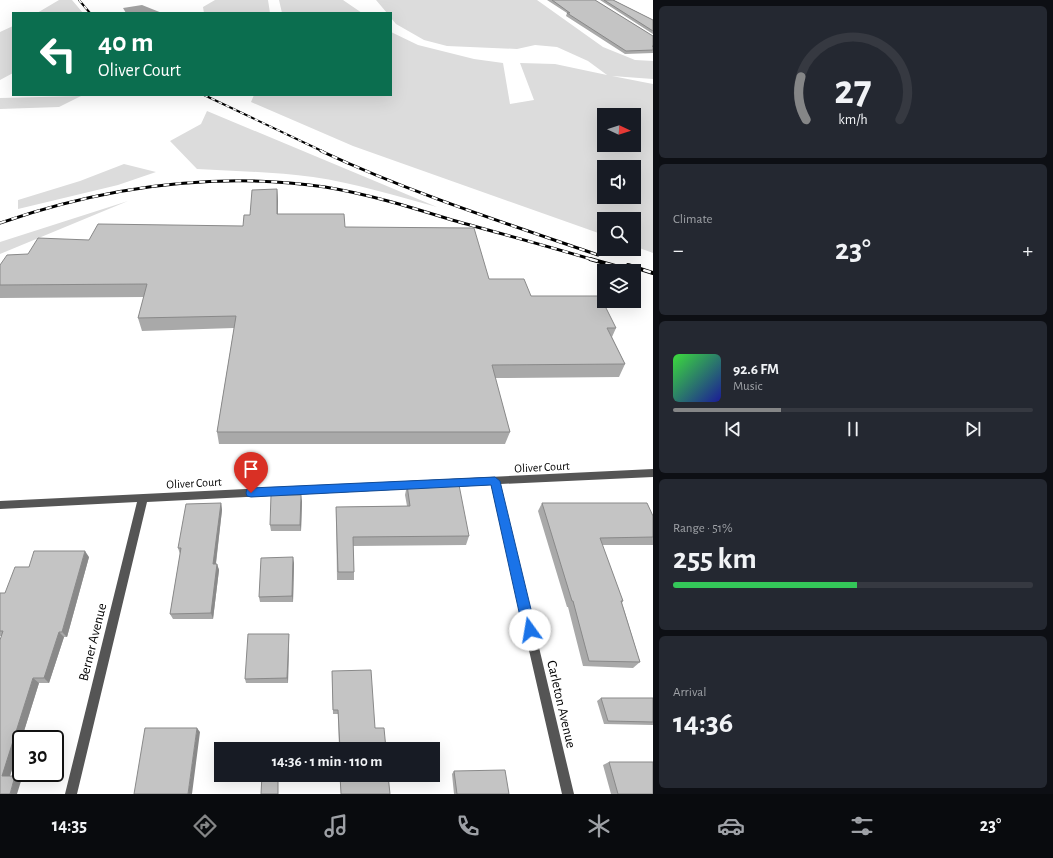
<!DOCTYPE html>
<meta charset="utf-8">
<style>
body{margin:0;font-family:"Alegreya Sans",sans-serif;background:#242831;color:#f1f3f6;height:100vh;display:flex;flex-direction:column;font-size:15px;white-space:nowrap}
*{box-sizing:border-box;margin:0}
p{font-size:13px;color:#9ea1a6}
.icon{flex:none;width:22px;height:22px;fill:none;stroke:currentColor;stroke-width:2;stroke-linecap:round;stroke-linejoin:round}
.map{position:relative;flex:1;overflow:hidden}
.side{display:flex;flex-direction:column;gap:6px;padding:6px;background:#0d0f14;width:400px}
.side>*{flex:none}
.hud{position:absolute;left:12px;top:12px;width:380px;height:84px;border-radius:0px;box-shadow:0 4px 16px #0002;background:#0b6e4f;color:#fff;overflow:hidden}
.needle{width:26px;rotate:94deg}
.buttons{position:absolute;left:597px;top:108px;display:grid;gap:8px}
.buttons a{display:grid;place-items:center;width:44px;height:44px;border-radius:0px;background:#171b24;box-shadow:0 4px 16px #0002;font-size:20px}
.speed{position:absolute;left:12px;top:730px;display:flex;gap:8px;font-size:20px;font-weight:700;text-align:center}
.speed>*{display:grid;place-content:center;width:52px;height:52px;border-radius:50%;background:#171b24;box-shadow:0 4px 16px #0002;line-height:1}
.speed .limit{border:2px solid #111;border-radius:6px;background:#fff;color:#111}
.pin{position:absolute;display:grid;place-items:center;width:34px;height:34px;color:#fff;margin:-41px -17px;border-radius:50% 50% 50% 0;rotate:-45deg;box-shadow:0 0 4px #0007}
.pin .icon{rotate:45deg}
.me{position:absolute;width:44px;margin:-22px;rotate:347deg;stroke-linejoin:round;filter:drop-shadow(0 0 3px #0008)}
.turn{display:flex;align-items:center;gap:14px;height:84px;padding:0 20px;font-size:18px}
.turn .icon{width:52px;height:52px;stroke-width:2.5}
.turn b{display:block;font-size:28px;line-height:34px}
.big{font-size:30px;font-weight:600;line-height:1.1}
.side .tile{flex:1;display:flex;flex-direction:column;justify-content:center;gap:6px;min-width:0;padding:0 14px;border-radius:6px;background:#242831}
.side .dial{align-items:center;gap:0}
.dial svg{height:104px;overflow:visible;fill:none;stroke:#363941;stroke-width:7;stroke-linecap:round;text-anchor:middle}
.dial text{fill:#f1f3f6;stroke:none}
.song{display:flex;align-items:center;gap:12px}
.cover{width:48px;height:48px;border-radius:6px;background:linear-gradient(135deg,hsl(120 70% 55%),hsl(240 70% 35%))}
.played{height:4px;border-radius:2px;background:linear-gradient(90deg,#858687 30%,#363941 30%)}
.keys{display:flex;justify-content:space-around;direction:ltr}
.heat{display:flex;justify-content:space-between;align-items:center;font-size:22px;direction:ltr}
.charge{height:6px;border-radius:3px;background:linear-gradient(90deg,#34c759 51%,#363941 0)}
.trip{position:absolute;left:214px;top:742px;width:226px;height:40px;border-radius:0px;background:#171b24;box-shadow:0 4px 16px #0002;font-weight:600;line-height:40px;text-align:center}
.tabs{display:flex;height:64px;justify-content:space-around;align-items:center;background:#090b0e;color:#9ea1a6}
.tabs .icon{width:28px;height:28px}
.tabs .selected{color:#858687}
.tabs b{font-size:18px;color:#f1f3f6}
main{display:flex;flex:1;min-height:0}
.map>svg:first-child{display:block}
.green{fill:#dcdcdc;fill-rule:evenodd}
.water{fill:#a3a3a3}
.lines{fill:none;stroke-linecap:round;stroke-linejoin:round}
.street{fill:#555;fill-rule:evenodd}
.rail-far2-casing{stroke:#000;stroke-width:2}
.rail-far1-casing{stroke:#000;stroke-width:3}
.rail-casing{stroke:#000;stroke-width:4}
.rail-far2{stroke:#fff;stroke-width:1.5;stroke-dasharray:4;stroke-linecap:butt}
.rail-far1{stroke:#fff;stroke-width:2;stroke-dasharray:6;stroke-linecap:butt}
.rail{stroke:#fff;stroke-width:2.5;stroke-dasharray:8;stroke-linecap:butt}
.wall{fill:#a9a9a9}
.shaded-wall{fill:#898989}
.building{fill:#c4c4c4;stroke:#898989}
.route{fill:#1a73e8;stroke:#114b97}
.labels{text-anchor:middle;stroke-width:3.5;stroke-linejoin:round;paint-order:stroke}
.street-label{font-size:12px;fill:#000;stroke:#fff}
.near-street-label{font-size:14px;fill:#000;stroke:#fff}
</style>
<main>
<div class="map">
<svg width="653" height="794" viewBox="0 0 653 794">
<rect width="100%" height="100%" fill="#fff"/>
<path class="green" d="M 59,0 L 72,0 L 83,13 L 37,13 Z
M 215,0 L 268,0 L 270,13 L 204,13 L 203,7 Z
M 279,0 L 343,0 L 362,13 L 282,13 Z
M 376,0 L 537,0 L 603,47 L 635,60 L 653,61 L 653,79 L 612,76 L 653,84 L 653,253 L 634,246 L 634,219 L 604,219 L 604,235 L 353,146 L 251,102 L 254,95 L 391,95 L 391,32 L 418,45 L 474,59 L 503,63 L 510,104 L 534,100 L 520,63 L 555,64 L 607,75 L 588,61 L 557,47 L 535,45 L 517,49 L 447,46 L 424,40 L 396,24 L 391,18 L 391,13 L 387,13 ZM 604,115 L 634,115 L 634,145 L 604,145 ZM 604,167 L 634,167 L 634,197 L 604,197 Z
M 13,26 L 13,73 L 0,80 L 0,32 Z
M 81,96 L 59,107 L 0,109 L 0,98 Z
M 207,111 L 437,207 C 396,196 355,183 313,177 C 275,172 236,171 197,169 L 170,141 L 201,124 Z
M 124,164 L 156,172 L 118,185 L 18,209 L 18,200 L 80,181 Z
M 128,201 L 0,254 L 0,242 Z"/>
<path class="water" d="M 142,5 L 162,13 L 126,13 L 123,8 Z"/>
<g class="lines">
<path class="street" d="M 653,469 L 653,477 L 500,484 L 574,794 L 562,794 L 491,485 L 147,502 L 77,794 L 65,794 L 137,502 L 0,509 L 0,501 Z"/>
<g class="rail-far2-casing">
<path id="rail-far2" d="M 79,0 L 90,13
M 204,95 L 324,152"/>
</g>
<g class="rail-far1-casing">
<path id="rail-far1" d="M 321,151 C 411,193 505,223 598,255
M 0,223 C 105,187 214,171 325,187 C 368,194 410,207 452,220 C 499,233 547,246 594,260"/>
</g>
<g class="rail-casing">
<path id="rail" d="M 590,259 L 633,271
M 628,265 L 653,273"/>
</g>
<use href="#rail-far2" class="rail-far2"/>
<use href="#rail-far1" class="rail-far1"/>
<use href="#rail" class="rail"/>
</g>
<path class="wall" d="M 547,0 L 595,0 L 653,36 L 653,53 L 625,54 L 566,16 L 567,13 Z
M 600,0 L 613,0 L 653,20 L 653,34 Z
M 277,189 L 278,201 L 278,214 L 345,227 L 489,279 L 531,296 L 616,328 L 612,337 L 625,364 L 619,377 L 495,378 L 510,432 L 505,444 L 219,444 L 217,432 L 234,328 L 142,331 L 138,318 L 144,297 L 0,298 L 0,265 L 28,254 L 89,240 L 243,226 L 250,215 Z
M 407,485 L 469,536 L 466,545 L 353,546 L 354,572 L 354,580 L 337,580 L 336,507 L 407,506 L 405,495 Z
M 302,501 L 301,531 L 271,531 L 270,525 Z
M 221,503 L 222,510 L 216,564 L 217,564 L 219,570 L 213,619 L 173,619 L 170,614 L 180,554 L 178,548 Z
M 542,503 L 653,516 L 653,545 L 602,545 L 623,601 L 622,603 L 640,662 L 633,668 L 583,666 L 568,607 L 567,607 L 538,511 Z
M 89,557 L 67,637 L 64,637 L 49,683 L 39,683 L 10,776 L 22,778 L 0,794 L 1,636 L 0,636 L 0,593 L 5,593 L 29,567 Z
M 294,563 L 293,602 L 260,602 L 259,597 Z
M 289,634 L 289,639 L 288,683 L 246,683 L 245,679 Z
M 332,671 L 375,728 L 386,749 L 339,749 L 338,714 L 333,714 Z
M 601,698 L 653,698 L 653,725 L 604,724 L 597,701 Z
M 609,762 L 653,794 L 611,794 L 603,765 Z
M 454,771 L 509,794 L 454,794 L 452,774 Z"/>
<path class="shaded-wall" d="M 277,189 L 278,201 L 277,227 Z
M 301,495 L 302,501 L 301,531 L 300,525 Z
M 221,503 L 222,510 L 215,570 L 213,564 Z
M 85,551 L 89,557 L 67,637 L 62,632 Z
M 293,557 L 294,563 L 293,602 L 292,596 Z
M 217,564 L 219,570 L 213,619 L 211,613 Z
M 59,632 L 64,637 L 49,683 L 44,678 Z
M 289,634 L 289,639 L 288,683 L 287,678 Z
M 33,678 L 39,683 L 9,779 L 2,776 Z
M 197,728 L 200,732 L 192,794 L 188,794 Z
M 15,776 L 22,778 L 17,794 L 10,794 Z"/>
<path class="building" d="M 552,0 L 595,0 L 653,36 L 653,46 L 652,46 L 653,47 L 653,50 L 626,51 L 567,13 L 570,13 Z
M 604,0 L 613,0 L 653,20 L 653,31 Z
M 277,189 L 277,214 L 344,214 L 345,227 L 474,228 L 489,279 L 524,279 L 531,296 L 600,296 L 616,328 L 607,328 L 625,364 L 492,365 L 510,432 L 217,432 L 236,316 L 138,318 L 147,284 L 0,285 L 0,265 L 7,255 L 28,254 L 38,238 L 89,240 L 98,224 L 243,226 L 244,215 L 250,215 L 252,190 Z
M 407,485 L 459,485 L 469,536 L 353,537 L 354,572 L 338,572 L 336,507 L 410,506 Z
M 271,495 L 301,495 L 300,525 L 270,525 Z
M 221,503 L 213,564 L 217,564 L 211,613 L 170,614 L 181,548 L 178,548 L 186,504 Z
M 542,503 L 647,503 L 653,516 L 653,537 L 600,538 L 623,601 L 621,601 L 640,662 L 589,661 L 573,601 L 572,601 Z
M 34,551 L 85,551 L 62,632 L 59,632 L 44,678 L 33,678 L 2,776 L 15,776 L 10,794 L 0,794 L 0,640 L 3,631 L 0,631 L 0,593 L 5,593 L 15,567 L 29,567 Z
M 293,557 L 292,596 L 259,597 L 261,558 Z
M 248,634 L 289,634 L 287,678 L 245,679 Z
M 371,670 L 375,728 L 384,728 L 386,749 L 340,749 L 338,710 L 333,710 L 332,671 Z
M 601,698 L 653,698 L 653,722 L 608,721 Z
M 145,728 L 197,728 L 188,794 L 134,794 Z
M 609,762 L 653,762 L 653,794 L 618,794 Z
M 505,770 L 509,794 L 457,794 L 454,771 Z
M 262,775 L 278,775 L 278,794 L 261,794 Z
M 340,775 L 388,775 L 390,794 L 341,794 Z"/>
<path class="route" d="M 495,477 L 500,481 L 536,630 L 534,634 L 530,636 L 525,634 L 523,630 L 491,485 L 251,497 L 247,496 L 246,493 L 247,489 L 251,488 Z"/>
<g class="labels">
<g class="street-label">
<text transform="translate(542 467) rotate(-3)" y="4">Oliver Court</text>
<text transform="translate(194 483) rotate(-3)" y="4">Oliver Court</text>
</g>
<g class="near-street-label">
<text transform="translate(92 642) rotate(-76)" y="5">Berner Avenue</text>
<text transform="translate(562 704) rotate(77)" y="5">Carleton Avenue</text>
</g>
</g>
</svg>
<div class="buttons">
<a><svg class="needle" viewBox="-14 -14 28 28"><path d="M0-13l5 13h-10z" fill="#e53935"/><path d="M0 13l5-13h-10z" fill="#9ea1a6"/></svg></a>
<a><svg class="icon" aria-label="sound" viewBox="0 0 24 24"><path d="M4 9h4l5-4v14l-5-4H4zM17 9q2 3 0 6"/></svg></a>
<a><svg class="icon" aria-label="search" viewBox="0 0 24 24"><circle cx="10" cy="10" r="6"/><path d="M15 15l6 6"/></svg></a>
<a><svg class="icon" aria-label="layers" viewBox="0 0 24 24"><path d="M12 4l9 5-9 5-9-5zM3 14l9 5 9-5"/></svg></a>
</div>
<div class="speed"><div class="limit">30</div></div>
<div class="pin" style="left:251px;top:493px;background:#d93025"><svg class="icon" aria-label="arrive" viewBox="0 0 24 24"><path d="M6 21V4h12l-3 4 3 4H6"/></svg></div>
<svg class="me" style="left:530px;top:630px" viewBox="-20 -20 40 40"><circle r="19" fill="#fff"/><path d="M0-13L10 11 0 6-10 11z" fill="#1a73e8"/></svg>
<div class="trip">14:36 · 1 min · 110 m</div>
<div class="hud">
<div class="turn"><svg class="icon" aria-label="left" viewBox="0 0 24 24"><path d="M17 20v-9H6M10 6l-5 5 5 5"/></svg><div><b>40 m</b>Oliver Court</div></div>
</div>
</div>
<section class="side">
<div class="tile dial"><svg viewBox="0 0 100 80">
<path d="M14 69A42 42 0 1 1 86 69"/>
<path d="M14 69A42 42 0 0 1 10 36" stroke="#858687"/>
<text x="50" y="56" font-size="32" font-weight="700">27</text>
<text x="50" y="72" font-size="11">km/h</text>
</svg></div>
<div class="tile"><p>Climate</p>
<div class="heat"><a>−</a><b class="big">23°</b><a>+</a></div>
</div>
<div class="tile">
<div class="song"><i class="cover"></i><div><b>92.6 FM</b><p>Music</p></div></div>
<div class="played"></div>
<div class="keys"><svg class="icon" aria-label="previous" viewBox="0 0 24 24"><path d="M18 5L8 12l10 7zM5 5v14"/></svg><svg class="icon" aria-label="pause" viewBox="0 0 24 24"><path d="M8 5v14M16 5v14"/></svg><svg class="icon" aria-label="next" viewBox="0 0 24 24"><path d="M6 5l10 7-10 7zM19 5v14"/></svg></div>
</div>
<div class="tile"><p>Range · 51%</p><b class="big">255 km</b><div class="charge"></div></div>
<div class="tile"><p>Arrival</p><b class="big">14:36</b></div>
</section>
</main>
<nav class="tabs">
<b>14:35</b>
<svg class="icon selected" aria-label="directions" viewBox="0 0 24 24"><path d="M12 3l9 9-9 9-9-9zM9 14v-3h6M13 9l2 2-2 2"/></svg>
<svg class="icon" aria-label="music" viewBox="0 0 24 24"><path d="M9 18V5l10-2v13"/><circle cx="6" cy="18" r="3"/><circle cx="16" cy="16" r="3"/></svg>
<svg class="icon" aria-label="phone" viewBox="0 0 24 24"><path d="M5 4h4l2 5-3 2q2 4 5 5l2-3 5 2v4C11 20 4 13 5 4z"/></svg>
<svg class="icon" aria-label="climate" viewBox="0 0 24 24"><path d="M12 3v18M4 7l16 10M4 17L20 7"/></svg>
<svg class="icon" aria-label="car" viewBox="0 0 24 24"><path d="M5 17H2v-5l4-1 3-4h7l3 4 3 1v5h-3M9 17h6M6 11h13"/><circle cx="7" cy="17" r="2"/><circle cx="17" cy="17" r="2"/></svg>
<svg class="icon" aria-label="filters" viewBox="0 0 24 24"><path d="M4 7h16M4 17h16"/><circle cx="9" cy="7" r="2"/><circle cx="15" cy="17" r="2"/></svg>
<b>23°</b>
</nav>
